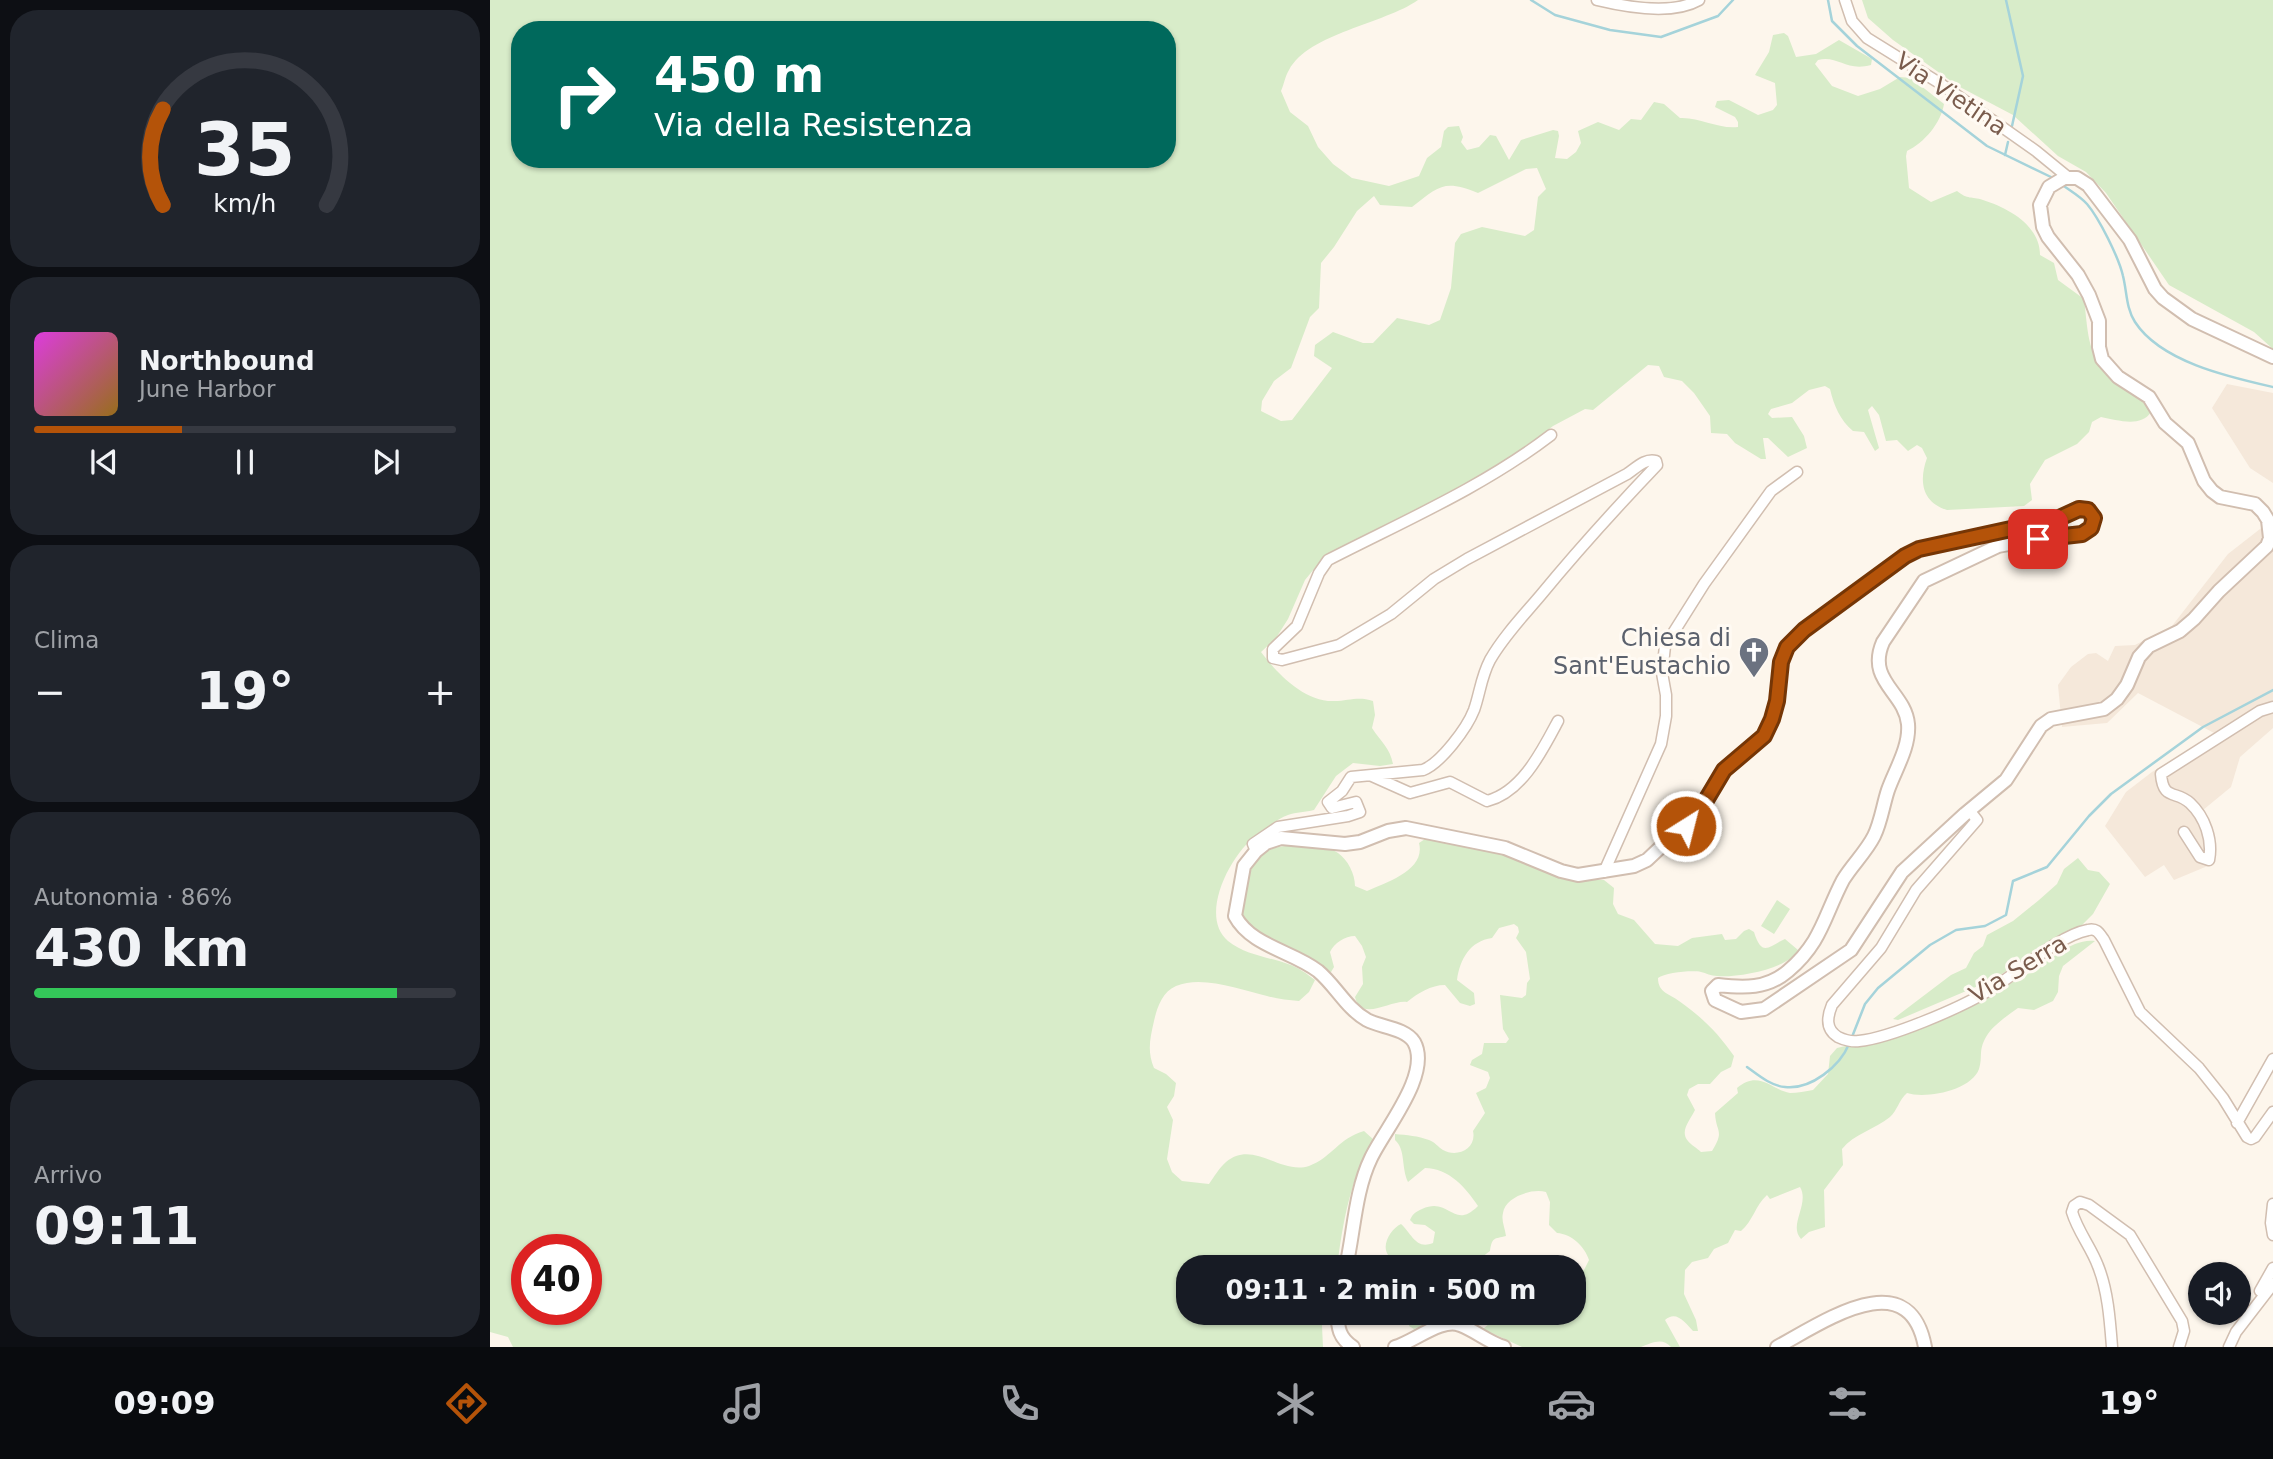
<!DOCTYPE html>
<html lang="it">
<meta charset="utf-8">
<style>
body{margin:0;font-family:"DejaVu Sans",sans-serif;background:#20242c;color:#f1f3f6;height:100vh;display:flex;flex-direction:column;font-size:26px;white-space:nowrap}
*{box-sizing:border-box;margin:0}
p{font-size:23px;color:#9ea1a6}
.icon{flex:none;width:38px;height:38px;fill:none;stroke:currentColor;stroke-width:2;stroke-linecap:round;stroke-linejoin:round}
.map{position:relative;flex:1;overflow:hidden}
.details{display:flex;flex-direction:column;gap:10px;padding:10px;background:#0d0f14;width:490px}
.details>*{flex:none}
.top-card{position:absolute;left:21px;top:21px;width:665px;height:147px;border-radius:28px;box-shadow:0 2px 5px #0004;background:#00695c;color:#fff;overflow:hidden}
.tools{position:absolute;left:1698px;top:1262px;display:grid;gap:14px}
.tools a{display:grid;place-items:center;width:63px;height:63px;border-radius:50%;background:#171b24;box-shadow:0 2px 5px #0004;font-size:35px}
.speed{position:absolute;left:21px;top:1234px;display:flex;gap:14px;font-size:35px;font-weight:700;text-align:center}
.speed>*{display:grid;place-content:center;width:91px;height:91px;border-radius:50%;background:#171b24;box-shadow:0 2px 5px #0004;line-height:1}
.speed .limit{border:10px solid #d22;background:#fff;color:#111}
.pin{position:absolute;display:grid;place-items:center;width:60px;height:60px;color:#fff;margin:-30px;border-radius:14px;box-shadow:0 4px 10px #0006}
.me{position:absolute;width:77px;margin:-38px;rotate:36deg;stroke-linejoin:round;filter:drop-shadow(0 0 5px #0008)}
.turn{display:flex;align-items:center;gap:24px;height:147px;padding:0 28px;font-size:32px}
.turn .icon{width:91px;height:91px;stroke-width:2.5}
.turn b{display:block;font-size:49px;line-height:60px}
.big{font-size:52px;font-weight:700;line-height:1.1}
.details .card{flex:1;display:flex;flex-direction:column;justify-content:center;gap:10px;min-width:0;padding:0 24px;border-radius:28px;background:#20242c}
.details .dial{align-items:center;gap:0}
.dial svg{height:182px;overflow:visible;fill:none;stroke:#363941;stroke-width:7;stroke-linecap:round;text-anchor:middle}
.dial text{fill:#f1f3f6;stroke:none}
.song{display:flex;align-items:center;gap:21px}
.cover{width:84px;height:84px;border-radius:10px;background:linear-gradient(135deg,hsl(300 70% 55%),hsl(40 70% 35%))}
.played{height:7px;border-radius:4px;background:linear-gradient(90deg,#b45309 35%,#363941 35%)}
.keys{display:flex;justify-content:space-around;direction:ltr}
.heat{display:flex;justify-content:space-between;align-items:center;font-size:38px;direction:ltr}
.charge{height:10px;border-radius:5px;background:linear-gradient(90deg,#34c759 86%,#363941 0)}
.trip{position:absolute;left:686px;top:1255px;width:410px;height:70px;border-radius:28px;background:#171b24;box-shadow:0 2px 5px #0004;font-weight:700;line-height:70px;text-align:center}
.menu{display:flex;height:112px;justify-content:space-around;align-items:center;background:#090b0e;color:#9ea1a6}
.menu .icon{width:49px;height:49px}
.menu .active{color:#b45309}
.menu b{font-size:32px;color:#f1f3f6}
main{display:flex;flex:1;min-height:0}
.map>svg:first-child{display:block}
.residential{fill:#f5e8da}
.green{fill:#d8ecc9;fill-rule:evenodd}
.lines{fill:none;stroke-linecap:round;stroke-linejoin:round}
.stream{stroke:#a5d3da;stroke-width:2.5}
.minor-casing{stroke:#d1beb0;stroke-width:13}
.tertiary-casing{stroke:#d1beb0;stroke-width:16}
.minor{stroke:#fff;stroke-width:10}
.tertiary{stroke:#fff;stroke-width:12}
.route-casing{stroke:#753606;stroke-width:18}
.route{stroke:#b45309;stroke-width:12}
.labels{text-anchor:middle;stroke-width:6;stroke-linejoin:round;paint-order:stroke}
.street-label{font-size:24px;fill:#7a5c4d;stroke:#fffaf3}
.worship-label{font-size:24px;fill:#5b616d;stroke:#fffaf3;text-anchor:end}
</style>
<main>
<section class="details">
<div class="card dial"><svg viewBox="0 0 100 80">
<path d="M14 69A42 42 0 1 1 86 69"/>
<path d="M14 69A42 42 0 0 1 14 27" stroke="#b45309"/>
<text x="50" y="56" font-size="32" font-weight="700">35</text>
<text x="50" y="72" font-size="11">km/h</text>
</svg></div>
<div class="card">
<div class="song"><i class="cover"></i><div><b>Northbound</b><p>June Harbor</p></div></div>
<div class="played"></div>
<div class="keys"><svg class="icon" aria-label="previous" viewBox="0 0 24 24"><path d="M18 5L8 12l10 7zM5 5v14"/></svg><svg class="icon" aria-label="pause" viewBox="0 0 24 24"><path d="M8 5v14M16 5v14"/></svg><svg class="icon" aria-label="next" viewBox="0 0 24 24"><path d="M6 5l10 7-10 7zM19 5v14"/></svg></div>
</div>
<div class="card"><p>Clima</p>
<div class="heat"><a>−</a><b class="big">19°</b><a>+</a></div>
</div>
<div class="card"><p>Autonomia · 86%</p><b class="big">430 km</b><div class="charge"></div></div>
<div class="card"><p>Arrivo</p><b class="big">09:11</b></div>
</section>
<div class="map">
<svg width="1783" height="1347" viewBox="0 0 1783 1347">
<rect width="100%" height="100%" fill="#fdf6ec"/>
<path class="residential" d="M 1737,384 L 1783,393 L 1783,483 L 1760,468 L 1722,408 Z
M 1783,521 L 1783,728 L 1750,757 L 1741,787 L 1713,810 L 1724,850 L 1720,865 L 1684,880 L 1674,865 L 1655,877 L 1615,826 L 1636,792 L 1662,772 L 1726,734 L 1648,693 L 1617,723 L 1572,727 L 1568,685 L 1581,667 L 1598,654 L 1606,653 L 1618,661 L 1625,646 L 1645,645 L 1682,626 L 1738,554 L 1779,522 Z"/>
<path class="green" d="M 0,0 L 928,0 C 894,24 819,33 799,70 C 795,76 794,85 791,91 L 800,112 L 818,126 L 828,147 L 843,164 L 862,178 L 899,186 L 929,176 L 937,158 L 951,147 L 954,131 L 958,127 L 969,126 L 973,137 L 971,142 L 977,150 L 989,147 L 1000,135 L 1006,136 L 1019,160 L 1031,140 L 1063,130 L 1068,131 L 1069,136 L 1065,158 L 1077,159 L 1086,152 L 1091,143 L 1088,131 L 1108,122 L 1129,130 L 1141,119 L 1151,120 L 1164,102 L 1174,104 L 1190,118 C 1210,117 1227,129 1248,127 L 1248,122 L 1245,117 L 1225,107 L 1227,101 L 1239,100 L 1268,115 L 1283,110 L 1287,105 L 1285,83 L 1265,75 L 1279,52 L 1283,35 L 1294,33 L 1298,36 L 1306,57 L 1326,54 L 1349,40 L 1382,59 L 1381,65 C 1356,72 1348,55 1328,60 L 1325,64 L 1342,86 L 1368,96 L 1390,89 L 1410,77 L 1421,78 L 1454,104 C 1451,123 1434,143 1417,151 L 1416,156 L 1419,188 L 1441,202 L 1467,191 C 1478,200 1481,196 1493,200 C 1518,208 1550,225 1550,255 L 1564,263 L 1568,280 L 1594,299 C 1597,321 1597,351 1612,368 C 1628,384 1648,393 1661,412 C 1651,428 1627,420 1611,417 L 1602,422 L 1599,432 L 1587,444 L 1555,460 L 1540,484 L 1542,500 L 1534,506 L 1457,510 C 1431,502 1429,480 1437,458 L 1432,448 L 1427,445 L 1418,451 L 1407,440 L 1396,441 L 1389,415 L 1382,406 L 1378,410 L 1389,448 L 1385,451 L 1374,432 L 1363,431 C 1350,420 1344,406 1340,389 L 1335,386 L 1319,390 L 1302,403 L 1281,409 L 1278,414 L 1282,418 L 1302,417 L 1314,436 L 1317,448 L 1298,457 L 1278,438 L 1273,438 L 1276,459 L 1271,459 L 1245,443 L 1237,434 L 1221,433 L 1220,416 L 1204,393 L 1192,381 L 1174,377 L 1169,366 L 1158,365 L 1103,410 L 1095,409 L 1063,426 L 1037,446 L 987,478 L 834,557 L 815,580 L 798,619 L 786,638 L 771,652 C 787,673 814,702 844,701 C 859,701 868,696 883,701 L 885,715 L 882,728 C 891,742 900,748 903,764 L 890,766 L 863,763 L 846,776 L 824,810 C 816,812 806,812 798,815 C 788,818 776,829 767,835 C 741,853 708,916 738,941 C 755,955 779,957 798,964 C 808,967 817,974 825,980 L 819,992 L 809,1001 C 798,1000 787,999 777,996 C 750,990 713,975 686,986 C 672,992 667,1008 664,1021 C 660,1039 657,1051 664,1068 L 676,1074 L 686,1083 L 684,1096 L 677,1107 L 683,1120 L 677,1159 L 682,1172 L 692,1181 L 719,1184 C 724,1177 729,1168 736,1162 C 763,1139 790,1175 819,1166 C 841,1158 849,1138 874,1131 L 884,1140 C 860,1178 853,1222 847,1267 L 698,1267 L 698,1312 L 835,1313 L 832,1326 L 833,1347 L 23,1347 L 18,1337 L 0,1332 ZM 30,30 L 677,30 L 677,159 L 30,159 ZM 1047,168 L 1056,189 L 1048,197 L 1044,230 L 1035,236 L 992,227 L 971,234 L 965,243 L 961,288 L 950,320 L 939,325 L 907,318 L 883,343 L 873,343 L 843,332 L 825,345 L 824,356 L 842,368 L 802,420 L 791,421 L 771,411 L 772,401 L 784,381 L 801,368 L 820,317 L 829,308 L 831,263 L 844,247 L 867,211 L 884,196 L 890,205 L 922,207 C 949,186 954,179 988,193 L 1036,169 ZM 37,1250 L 96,1250 L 96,1309 L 37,1309 Z
M 1372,0 L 1783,0 L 1783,349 L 1764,332 L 1679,285 L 1616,193 L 1596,172 L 1568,156 L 1523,115 L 1468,86 L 1403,40 L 1378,18 Z
M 938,837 L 989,846 L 1091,879 L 1114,880 L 1124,888 L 1123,904 L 1128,914 L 1144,920 L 1165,944 L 1188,946 L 1202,938 L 1232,934 L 1235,940 L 1246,939 L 1254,931 L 1259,929 L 1264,932 C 1272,958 1279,946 1295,939 L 1308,950 C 1299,969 1246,978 1227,976 C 1221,976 1216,973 1211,972 C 1201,970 1175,973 1168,978 C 1168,993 1180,994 1189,1001 C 1212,1017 1228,1033 1244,1056 L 1241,1067 L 1231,1072 L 1220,1084 L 1208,1084 L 1199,1089 L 1197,1095 L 1205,1110 C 1201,1119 1189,1131 1198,1141 C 1201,1145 1207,1148 1211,1152 L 1222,1151 C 1235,1130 1226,1133 1225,1113 L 1248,1093 L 1247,1088 C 1269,1069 1282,1090 1300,1093 C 1307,1093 1316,1091 1323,1090 L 1338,1074 L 1340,1056 L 1347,1048 L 1364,1044 C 1425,1022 1487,1004 1543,971 C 1561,960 1582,938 1605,941 L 1573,966 L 1569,976 L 1568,992 L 1563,1001 L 1544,1010 L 1528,1008 C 1517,1016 1503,1025 1496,1037 C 1488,1051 1493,1057 1489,1069 C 1481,1091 1435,1099 1417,1093 C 1409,1100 1407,1111 1400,1117 C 1385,1129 1364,1134 1352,1149 L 1353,1165 L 1334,1190 L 1335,1227 L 1319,1232 L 1311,1239 C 1298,1225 1320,1204 1310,1187 L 1280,1199 L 1277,1195 C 1265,1206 1263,1221 1251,1231 L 1245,1230 L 1238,1243 L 1224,1249 L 1218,1258 L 1202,1262 L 1195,1270 L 1194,1294 L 1206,1320 L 1208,1331 L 1203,1331 C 1195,1322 1186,1310 1175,1320 L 1190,1347 L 1181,1347 C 1172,1337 1162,1343 1151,1347 L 1032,1347 L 993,1329 L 1012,1313 L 1083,1312 L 1083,1270 L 1094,1270 L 1099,1260 C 1095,1247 1082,1234 1067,1233 L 1059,1225 L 1060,1202 L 1056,1192 C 1042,1188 1015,1197 1013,1213 C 1011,1221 1015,1228 1016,1236 C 1004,1239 1002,1237 1000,1251 L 992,1257 L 999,1267 L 908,1267 C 904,1263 899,1258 897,1253 C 892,1243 902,1228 911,1224 C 922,1234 926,1250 943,1243 L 945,1232 L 935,1225 L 924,1224 L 920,1220 C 923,1213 926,1212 932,1209 C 960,1196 963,1231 988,1206 C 976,1188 959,1168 935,1168 L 918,1182 C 911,1167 916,1150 905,1140 L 905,1134 C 917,1135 928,1136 939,1140 C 945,1142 948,1147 953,1150 C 967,1158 987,1149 983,1131 L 995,1113 L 986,1093 L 996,1088 L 1000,1078 L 998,1072 L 980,1065 L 982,1060 L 992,1054 L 994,1043 L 1016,1043 L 1019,1039 L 1013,1029 L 1010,995 L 1032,998 L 1036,995 L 1037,983 L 1040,979 L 1036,952 L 1026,938 L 1029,932 L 1028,927 L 1024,924 L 1009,928 L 1002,938 C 980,941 970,959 967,980 L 984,993 L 985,1004 L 980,1006 L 970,1003 L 955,985 C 941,985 928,993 917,1002 C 902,999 871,1023 865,997 L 873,984 L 872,967 L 876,957 L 872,946 L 865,936 C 855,936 844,943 840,952 L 844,967 L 841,972 L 836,972 C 807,956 770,942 750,914 C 753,899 752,875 763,862 C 780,842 805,844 828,848 C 835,849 843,849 848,853 C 858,860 865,874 865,886 L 877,891 C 897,882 936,870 929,843 Z
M 1588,858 L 1598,870 L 1609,872 L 1620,884 L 1603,914 L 1592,925 L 1502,980 L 1408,1020 L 1403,1019 L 1461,975 L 1476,968 L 1484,953 L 1493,946 L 1497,935 L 1523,921 L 1549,900 L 1567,884 L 1574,869 Z
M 1287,900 L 1300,909 L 1284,934 L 1271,926 Z
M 920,1313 L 977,1313 L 971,1317 L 950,1318 L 924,1329 L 919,1326 Z"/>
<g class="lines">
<path class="stream" d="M 1041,0 L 1065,15 L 1120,30 L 1171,37 L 1228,16 L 1243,0
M 1338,0 L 1342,21 L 1367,46 L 1497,146 L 1563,178
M 1516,0 L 1533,76 L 1522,126
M 1515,155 L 1518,142
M 1571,184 C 1579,190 1590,196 1597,204 C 1609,218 1629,258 1633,276 C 1637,292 1636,308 1645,322 C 1671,362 1739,377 1783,387
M 1362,1037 L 1375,1004 L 1388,988 L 1440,945 L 1466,930 L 1495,926 L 1516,915 L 1523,881 L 1557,867 L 1599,816 L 1621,794 L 1713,727 L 1783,690
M 1257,1067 C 1268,1075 1281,1086 1295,1087 C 1321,1090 1350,1066 1359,1044"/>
<g class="minor-casing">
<path id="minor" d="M 1107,0 C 1136,7 1183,15 1209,0
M 1355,0 L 1362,21 L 1377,38 L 1451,84 L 1546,151 L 1579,178
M 882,776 L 920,793 L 960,782 L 997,801 C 1032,792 1052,751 1068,721
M 1479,810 L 1487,820 L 1426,890 L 1391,948 L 1342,1005 C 1337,1017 1335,1029 1348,1037 C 1354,1040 1363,1042 1369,1041 C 1400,1038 1470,1008 1498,991 C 1526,975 1567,936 1598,930 C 1607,928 1609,933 1614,940 L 1650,1012 L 1709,1068 L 1733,1098 L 1757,1137 L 1761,1139 L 1765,1137 L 1783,1112
M 1694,832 L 1710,857 L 1719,860 C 1723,840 1715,817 1700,803 C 1686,790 1673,801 1671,774 L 1770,711 L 1783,707
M 766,851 L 763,844 L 788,827 L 858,816 L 870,812 L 866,802 L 842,808 L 838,802 L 852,791 L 861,777 L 933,770 C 951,763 977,728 984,710 C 990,693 991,677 1000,660 C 1013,637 1033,616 1050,596 C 1087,551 1126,508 1167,465 L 1166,461 C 1155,458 1146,468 1137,474 L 977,559 L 944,579 L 901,614 L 849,645 L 792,660 L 783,658 L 783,649 L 807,626 L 829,573 L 838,560 C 914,521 993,487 1061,435
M 1114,872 L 1171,744 L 1176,716 L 1176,695 L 1172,673 L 1175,646 L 1214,584 L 1281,491 L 1307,472
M 1747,1123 L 1783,1059
M 1783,1204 L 1781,1223 L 1783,1235
M 1770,1291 L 1783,1268
M 1622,1347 C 1620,1321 1618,1291 1608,1266 C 1601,1247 1588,1232 1582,1212 L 1584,1206 L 1590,1202 L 1599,1205 L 1640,1235 L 1692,1321 L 1694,1331 L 1689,1347
M 1739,1347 L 1746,1332 L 1783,1284"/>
</g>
<g class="tertiary-casing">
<path id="tertiary" d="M 856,1267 C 864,1232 865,1191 881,1158 C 894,1130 942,1074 924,1042 C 915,1028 890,1027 877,1020 C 856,1008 846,986 828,971 C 802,951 761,946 745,916 L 754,866 L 766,851 L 776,843 L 791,838 L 855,844 L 870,842 L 898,831 L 916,828 L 1015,848 L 1071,871 L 1088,875 L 1144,866 L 1157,860 L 1208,812 L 1234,770 L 1274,736 L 1282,719 L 1287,701 L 1291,662 L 1297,647 L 1314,630 L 1415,556 L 1429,549 L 1567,519 L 1589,508 L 1598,510 L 1604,518 L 1601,528 L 1592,534 L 1568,535 L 1508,546 L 1434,581 L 1393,642 C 1376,681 1415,692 1418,724 C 1420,747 1405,770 1398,790 C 1393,805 1391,822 1384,836 C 1376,852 1362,865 1353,880 C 1334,916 1332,942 1298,971 C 1277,989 1254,988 1228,985 L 1222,991 L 1225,1000 L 1251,1012 L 1274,1009 L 1361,950 L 1412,872 L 1475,814 L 1516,780 L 1551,726 L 1561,719 L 1614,709 L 1627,699 L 1637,685 L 1649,657 L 1659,646 L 1690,631 L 1704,619 L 1729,591 L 1777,546 L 1780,538 L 1778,520 L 1773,512 L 1765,504 L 1730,497 L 1722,491 L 1714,481 L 1698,443 L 1675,423 L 1659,397 L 1628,377 L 1612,359 L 1609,347 L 1609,321 L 1599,295 L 1588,275 L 1558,237 L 1553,227 L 1550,205 L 1559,187 L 1574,178 L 1587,178 L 1598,185 L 1640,240 L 1665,289 L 1673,298 L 1702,319 L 1783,357
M 847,1312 C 848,1328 849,1338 863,1347
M 905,1347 C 923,1342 953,1317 970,1325 C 986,1331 998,1342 1014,1347
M 1287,1347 C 1332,1323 1419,1261 1435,1347"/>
</g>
<use href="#minor" class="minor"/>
<use href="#tertiary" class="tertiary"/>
</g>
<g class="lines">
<g class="route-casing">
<path id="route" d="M 1196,826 L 1209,812 L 1234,770 L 1274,736 L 1282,719 L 1287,701 L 1291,662 L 1297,647 L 1314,630 L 1415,556 L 1429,549 L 1567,519 L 1589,509 L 1598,510 L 1604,518 L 1601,528 L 1592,534 L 1548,539"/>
</g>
<use href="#route" class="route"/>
</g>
<defs>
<g id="church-pin" transform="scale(1.575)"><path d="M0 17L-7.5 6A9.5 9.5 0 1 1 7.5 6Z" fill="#6b7280" stroke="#fffaf3"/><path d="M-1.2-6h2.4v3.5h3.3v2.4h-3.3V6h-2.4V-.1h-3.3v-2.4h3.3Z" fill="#fff"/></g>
</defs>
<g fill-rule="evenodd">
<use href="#church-pin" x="1264" y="652"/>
</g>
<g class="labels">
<g class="street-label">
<text transform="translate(1461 94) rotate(34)" y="8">Via Vietina</text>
<text transform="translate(1528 969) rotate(-31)" y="8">Via Serra</text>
</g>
<g class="worship-label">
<text x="1241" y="646">Chiesa di<tspan x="1241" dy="28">Sant'Eustachio</tspan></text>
</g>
</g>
</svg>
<div class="tools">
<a><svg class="icon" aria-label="sound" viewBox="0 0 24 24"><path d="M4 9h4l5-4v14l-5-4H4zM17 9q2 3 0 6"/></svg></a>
</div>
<div class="speed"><div class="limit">40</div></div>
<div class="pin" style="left:1548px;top:539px;background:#d93025"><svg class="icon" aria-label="arrive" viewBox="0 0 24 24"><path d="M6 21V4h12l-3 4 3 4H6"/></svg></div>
<svg class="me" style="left:1196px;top:826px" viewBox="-20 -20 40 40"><circle r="17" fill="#b45309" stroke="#fff" stroke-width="3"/><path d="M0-11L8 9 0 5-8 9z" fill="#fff"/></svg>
<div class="trip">09:11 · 2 min · 500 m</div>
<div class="top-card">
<div class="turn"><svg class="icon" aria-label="right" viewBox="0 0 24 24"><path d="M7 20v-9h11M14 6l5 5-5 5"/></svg><div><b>450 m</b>Via della Resistenza</div></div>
</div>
</div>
</main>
<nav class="menu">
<b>09:09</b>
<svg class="icon active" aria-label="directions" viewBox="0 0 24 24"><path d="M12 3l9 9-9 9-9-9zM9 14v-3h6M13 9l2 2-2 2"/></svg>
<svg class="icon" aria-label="music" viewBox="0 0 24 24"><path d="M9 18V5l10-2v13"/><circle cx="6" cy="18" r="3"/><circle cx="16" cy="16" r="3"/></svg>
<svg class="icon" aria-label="phone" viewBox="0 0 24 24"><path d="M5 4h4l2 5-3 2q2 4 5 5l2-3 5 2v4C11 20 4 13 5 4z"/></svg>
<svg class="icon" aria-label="climate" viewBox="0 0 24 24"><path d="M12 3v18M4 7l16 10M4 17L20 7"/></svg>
<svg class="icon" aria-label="car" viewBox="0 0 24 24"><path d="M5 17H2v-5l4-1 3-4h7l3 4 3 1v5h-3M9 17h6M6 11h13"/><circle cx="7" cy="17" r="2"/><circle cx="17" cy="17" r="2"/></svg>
<svg class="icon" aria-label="filters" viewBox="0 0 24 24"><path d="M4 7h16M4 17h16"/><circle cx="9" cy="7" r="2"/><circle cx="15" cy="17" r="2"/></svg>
<b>19°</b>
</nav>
